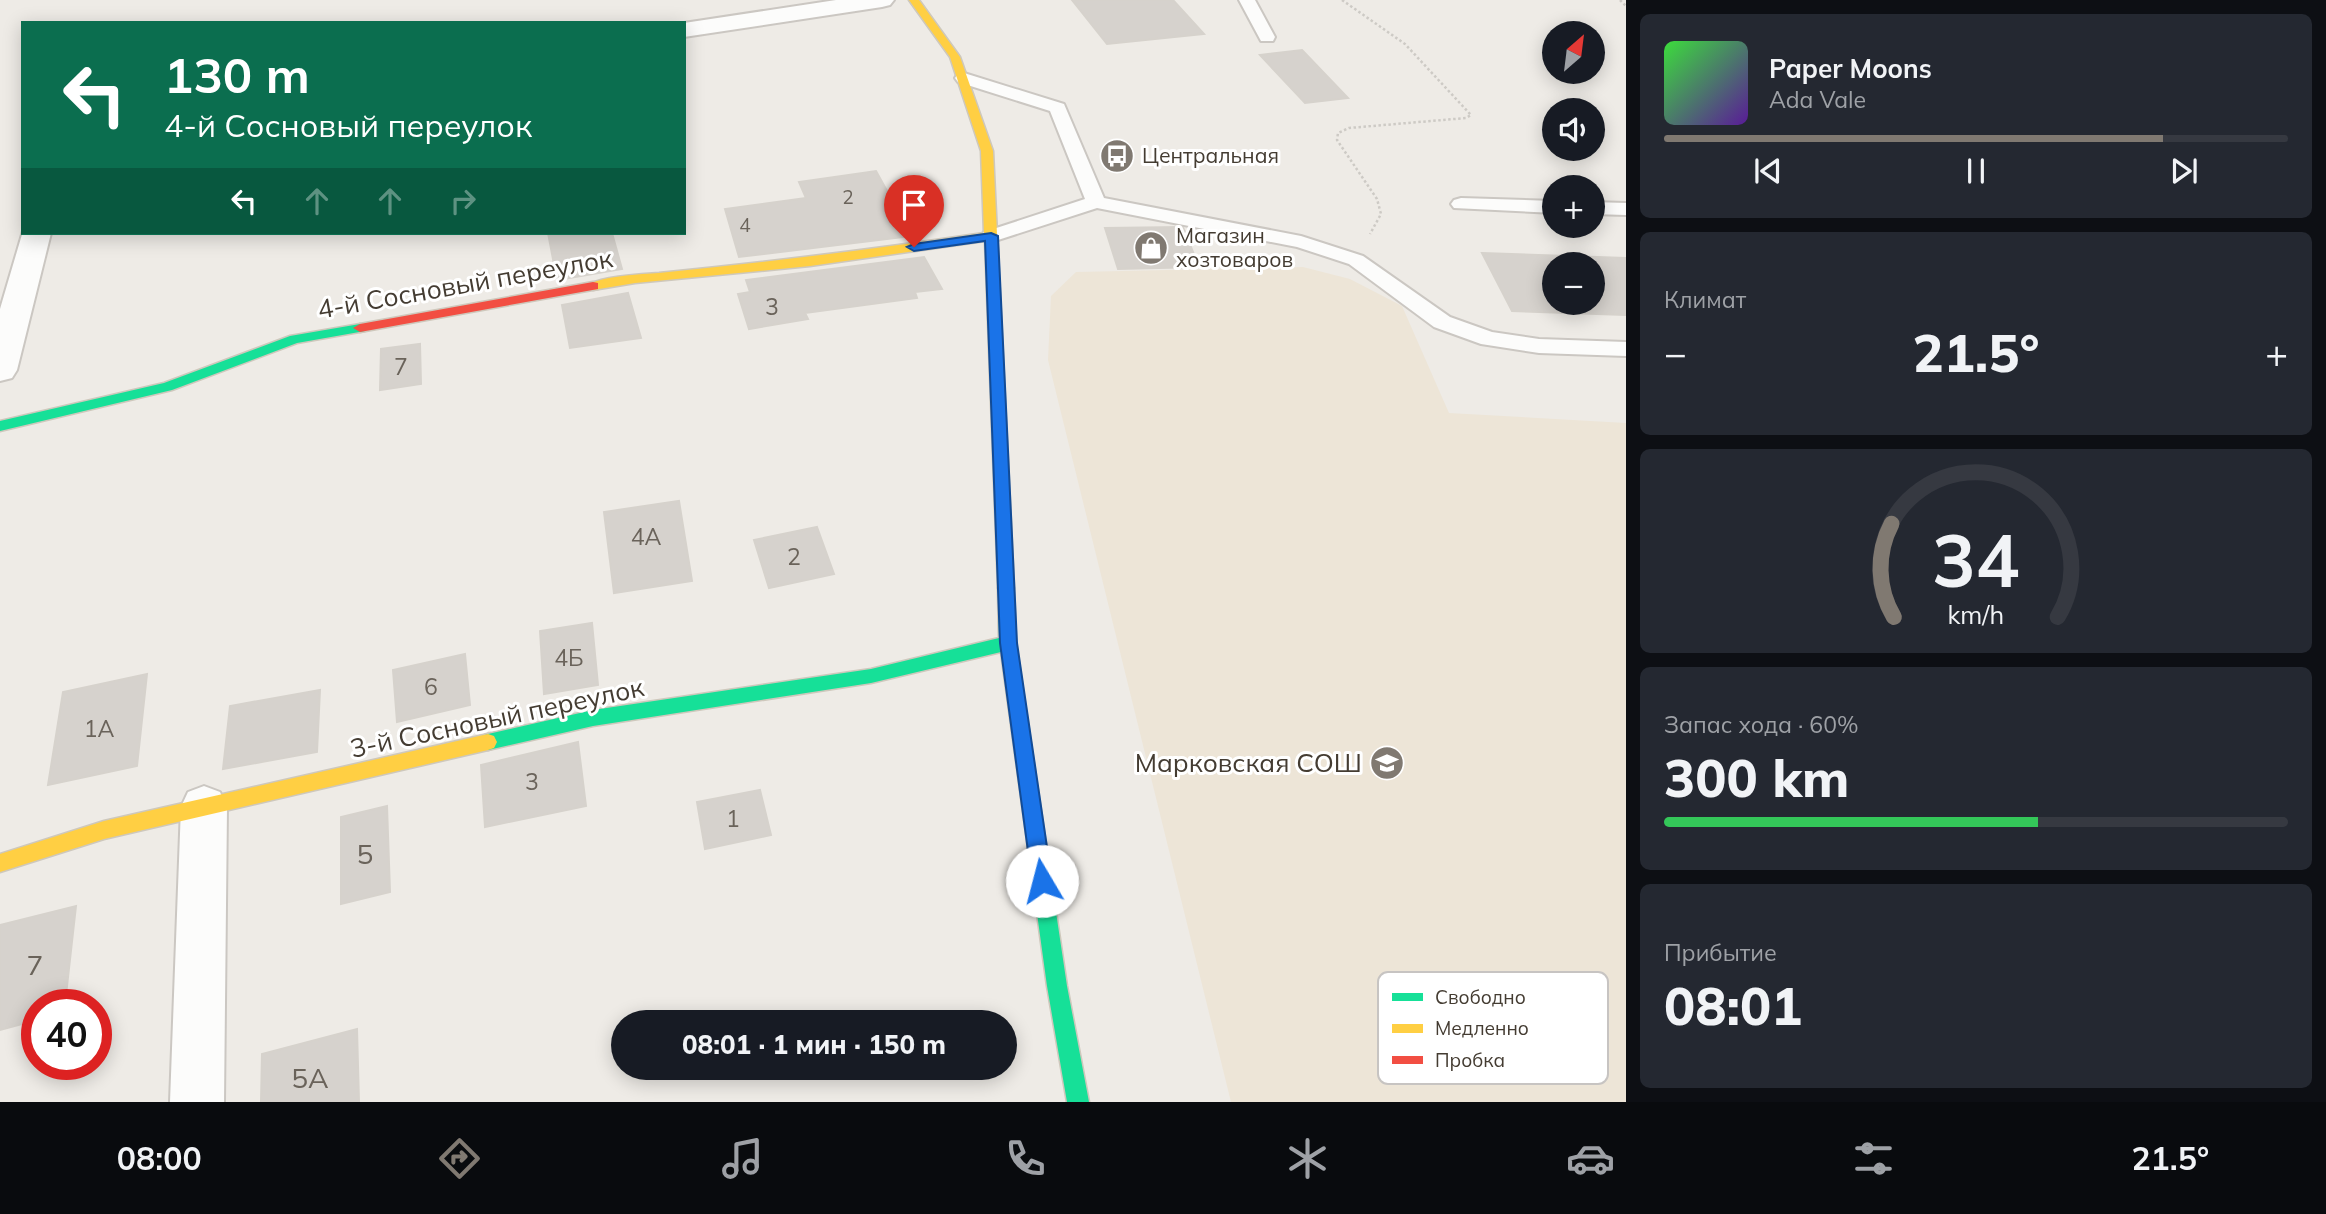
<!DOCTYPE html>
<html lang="ru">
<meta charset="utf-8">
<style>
body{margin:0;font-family:Mulish,sans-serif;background:#242831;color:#f1f3f6;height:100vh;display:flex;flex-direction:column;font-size:26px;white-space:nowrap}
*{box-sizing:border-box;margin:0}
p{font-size:23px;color:#9ea1a6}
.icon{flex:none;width:38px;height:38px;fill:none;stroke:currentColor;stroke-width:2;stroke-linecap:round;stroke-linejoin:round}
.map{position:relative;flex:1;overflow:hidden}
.side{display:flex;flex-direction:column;gap:14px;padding:14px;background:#0d0f14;width:700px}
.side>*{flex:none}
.top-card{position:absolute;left:21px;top:21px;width:665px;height:214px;border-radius:0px;box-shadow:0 4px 18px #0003;background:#0b6e4f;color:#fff;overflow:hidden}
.needle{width:46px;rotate:28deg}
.tools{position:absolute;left:1542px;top:21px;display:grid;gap:14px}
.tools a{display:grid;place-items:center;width:63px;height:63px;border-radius:50%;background:#171b24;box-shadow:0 4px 18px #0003;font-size:35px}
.speed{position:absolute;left:21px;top:989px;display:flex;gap:14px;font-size:35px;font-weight:700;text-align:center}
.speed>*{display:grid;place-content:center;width:91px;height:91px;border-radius:50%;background:#171b24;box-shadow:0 4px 18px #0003;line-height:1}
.speed .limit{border:10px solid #d22;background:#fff;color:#111}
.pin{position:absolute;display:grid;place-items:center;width:60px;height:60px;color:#fff;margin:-72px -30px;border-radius:50% 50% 50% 0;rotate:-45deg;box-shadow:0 0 7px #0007}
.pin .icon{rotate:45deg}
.me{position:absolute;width:77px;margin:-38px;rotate:352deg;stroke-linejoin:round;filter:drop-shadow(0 0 5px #0008)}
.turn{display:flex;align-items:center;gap:24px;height:147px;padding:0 28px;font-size:32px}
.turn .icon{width:91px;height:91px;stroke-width:2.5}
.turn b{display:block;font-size:49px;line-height:60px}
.lanes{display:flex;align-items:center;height:66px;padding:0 28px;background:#0003;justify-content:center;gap:35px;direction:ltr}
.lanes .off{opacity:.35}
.big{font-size:52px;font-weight:800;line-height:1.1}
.side .widget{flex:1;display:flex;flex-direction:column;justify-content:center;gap:10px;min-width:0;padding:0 24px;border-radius:10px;background:#242831}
.side .dial{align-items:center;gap:0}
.dial svg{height:182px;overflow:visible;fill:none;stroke:#363941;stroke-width:7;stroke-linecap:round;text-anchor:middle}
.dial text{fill:#f1f3f6;stroke:none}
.song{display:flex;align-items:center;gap:21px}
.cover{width:84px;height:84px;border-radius:10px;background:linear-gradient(135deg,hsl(120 70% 55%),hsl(270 70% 35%))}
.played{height:7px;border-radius:4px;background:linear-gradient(90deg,#807971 80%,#363941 80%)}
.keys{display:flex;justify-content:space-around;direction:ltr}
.heat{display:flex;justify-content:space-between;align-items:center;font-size:38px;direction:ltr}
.charge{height:10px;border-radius:5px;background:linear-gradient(90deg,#34c759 60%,#363941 0)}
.trip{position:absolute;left:611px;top:1010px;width:406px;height:70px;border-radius:35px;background:#171b24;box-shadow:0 4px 18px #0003;font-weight:800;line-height:70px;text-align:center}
.tab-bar{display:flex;height:112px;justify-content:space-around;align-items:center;background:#090b0e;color:#9ea1a6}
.tab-bar .icon{width:49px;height:49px}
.tab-bar .on{color:#807971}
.tab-bar b{font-size:32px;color:#f1f3f6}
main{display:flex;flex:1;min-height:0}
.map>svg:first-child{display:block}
.education{fill:#ede5d7}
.building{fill:#d6d2cd;stroke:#d6d2cc;stroke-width:2;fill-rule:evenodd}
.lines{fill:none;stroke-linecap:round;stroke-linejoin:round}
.lane-casing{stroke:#cbc7c2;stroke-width:4}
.street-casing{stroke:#cbc7c2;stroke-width:4}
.fast-casing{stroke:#cec8bc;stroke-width:3}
.slow-casing{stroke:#cec8bc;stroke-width:3}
.jam-casing{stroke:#cec8bc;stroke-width:3}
.path{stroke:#cdcac5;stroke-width:2.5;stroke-dasharray:2.5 2.5;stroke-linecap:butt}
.lane{fill:#fcfcfb;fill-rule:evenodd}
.street{fill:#fcfcfb;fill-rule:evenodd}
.fast{fill:#16e098;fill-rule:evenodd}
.slow{fill:#ffcf43;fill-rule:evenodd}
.jam{fill:#f24e42;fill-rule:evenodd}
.route{fill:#1a73e8;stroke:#114b97;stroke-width:2}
.labels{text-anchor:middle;stroke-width:6;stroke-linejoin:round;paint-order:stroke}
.far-number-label{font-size:19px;fill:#6a635a}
.far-poi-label{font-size:21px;fill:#443c32;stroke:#fff;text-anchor:start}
.number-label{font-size:23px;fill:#6a635a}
.street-label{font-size:26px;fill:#443c32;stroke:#fff}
.poi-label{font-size:26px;fill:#443c32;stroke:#fff;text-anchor:end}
.near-number-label{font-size:28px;fill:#6a635a}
.key{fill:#fff;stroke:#c7c4c2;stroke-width:2}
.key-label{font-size:19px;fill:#443c32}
</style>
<main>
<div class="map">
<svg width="1626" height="1102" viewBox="0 0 1626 1102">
<rect width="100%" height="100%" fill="#eeebe6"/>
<path class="education" d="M 1303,267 L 1350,279 L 1402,306 L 1449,413 L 1626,423 L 1626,1102 L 1231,1102 L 1048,360 L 1051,296 L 1076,272 Z"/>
<path class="building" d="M 1072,0 L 1173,0 L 1204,34 L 1107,44 Z
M 1302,50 L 1348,98 L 1305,103 L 1260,55 Z
M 876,171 L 912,236 L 739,257 L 725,209 L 806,198 L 799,182 Z
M 1183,227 L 1199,267 L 1118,269 L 1105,228 Z
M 548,233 L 612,233 L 622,269 L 557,280 Z
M 1482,253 L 1626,258 L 1626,315 L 1512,311 ZM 1554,264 L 1592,264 L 1592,303 L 1554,303 Z
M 924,257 L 942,289 L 915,292 L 917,298 L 805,313 L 808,319 L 749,329 L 738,294 L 750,292 L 746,280 Z
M 628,293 L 641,338 L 570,348 L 562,305 Z
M 420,344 L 421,384 L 380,390 L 381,349 Z
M 679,501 L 692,581 L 614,593 L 604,512 Z
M 817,527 L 834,574 L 769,588 L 754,540 Z
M 592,623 L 598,685 L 544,694 L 540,631 Z
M 465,654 L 470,705 L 397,722 L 393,670 Z
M 147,674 L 137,766 L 48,785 L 63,692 Z
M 320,690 L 317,752 L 223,769 L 230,706 Z
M 578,742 L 586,806 L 485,827 L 481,765 Z
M 760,790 L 771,835 L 705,849 L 697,802 Z
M 387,806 L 390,892 L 341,904 L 341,817 Z
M 76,906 L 65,1004 L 37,1004 L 37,1020 L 0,1030 L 0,925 Z
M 357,1029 L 359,1102 L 261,1102 L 262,1054 Z"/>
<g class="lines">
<g class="lane-casing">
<path id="lane" d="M 1239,0 L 1255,0 L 1275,37 L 1273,41 L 1261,41 Z
M 964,73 L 1064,104 L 1104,198 L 1301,236 L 1363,256 L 1450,317 L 1492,332 L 1539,339 L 1626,342 L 1626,356 L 1539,353 L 1481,344 L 1434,327 L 1349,264 L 1297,247 L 1097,208 L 998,240 L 984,240 L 981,236 L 984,232 L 1085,199 L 1050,111 L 958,82 L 955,78 L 958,74 Z
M 1461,198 L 1554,201 L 1554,213 L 1454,208 L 1451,204 L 1454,200 Z
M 1592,202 L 1626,203 L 1626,215 L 1592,214 Z"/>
</g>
<g class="street-casing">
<path id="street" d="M 836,0 L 894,0 L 890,5 L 882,7 L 684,37 L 684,23 Z
M 23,231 L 51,233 L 17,370 L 12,378 L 0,381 L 0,309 Z
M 204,786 L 220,792 L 227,807 L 224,1102 L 170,1102 L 181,807 L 188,792 Z"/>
</g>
<g class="fast-casing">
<path id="fast" d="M 360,324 L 367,328 L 365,331 L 297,343 L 172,390 L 0,431 L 0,421 L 164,383 L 290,336 Z
M 1006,582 L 1012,584 L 1014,588 L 1016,643 L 1067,986 L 1089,1102 L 1067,1102 L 1047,986 L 1001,652 L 871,683 L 593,726 L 488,750 L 482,748 L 479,742 L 482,736 L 488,734 L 593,710 L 871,669 L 999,638 L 998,588 L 1000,584 Z"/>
</g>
<g class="slow-casing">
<path id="slow" d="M 909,0 L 919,0 L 960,57 L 993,151 L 1014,588 L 1012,592 L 1000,592 L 998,588 L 985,241 L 810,266 L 635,283 L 593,290 L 587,286 C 598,276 643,274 659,273 C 768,262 876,249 984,233 L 981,151 L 950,57 Z
M 488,734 L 494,736 L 497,742 L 494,748 L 488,750 L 104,839 L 0,872 L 0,854 L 104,821 Z"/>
</g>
<g class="jam-casing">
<path id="jam" d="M 593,282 L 598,283 L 598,289 L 360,332 L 353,328 L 360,324 Z"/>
</g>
<path class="path" d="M 1342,0 L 1405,44 L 1471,115 L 1466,118 L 1349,128 L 1338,133 L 1337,140 L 1377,199 L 1381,214 L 1370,234
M 1620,0 L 1626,6"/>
<use href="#lane" class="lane"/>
<use href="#street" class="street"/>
<use href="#fast" class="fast"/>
<use href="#slow" class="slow"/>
<use href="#jam" class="jam"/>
</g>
<path class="route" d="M 991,233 L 998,236 L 1017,643 L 1052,881 L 1049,887 L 1042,890 L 1035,887 L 1032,881 L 1000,643 L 985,241 L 914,251 L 907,247 L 914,244 Z"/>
<defs>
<g id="bus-disc" transform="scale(1.75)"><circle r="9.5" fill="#807971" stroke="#fff"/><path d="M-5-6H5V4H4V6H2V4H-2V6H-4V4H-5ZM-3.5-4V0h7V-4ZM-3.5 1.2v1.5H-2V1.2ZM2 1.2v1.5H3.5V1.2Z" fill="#fff"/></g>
<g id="shop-disc" transform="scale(1.75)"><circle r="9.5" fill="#807971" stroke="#fff"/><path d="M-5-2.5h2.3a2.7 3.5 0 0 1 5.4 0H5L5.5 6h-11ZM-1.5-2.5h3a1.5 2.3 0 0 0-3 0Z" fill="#fff"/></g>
<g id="school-disc" transform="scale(1.75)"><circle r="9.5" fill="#807971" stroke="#fff"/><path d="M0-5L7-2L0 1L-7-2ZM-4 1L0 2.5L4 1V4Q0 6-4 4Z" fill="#fff"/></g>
</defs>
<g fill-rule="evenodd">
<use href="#bus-disc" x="1117" y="156"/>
<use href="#shop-disc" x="1151" y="248"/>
<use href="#school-disc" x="1387" y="763"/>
</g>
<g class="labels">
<g class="far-number-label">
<text x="848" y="204">2</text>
<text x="745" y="232">4</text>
</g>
<g class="far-poi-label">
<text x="1142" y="163">Центральная</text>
<text x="1176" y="243">Магазин<tspan x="1176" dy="24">хозтоваров</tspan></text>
</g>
<g class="number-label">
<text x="772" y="315">3</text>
<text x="401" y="375">7</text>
<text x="646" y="545">4А</text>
<text x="794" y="565">2</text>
<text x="569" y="666">4Б</text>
<text x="431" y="695">6</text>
<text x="99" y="737">1А</text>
<text x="532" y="790">3</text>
<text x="733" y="827">1</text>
</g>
<g class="street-label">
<text transform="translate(465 284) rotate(-10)" y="9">4-й Сосновый переулок</text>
<text transform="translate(497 718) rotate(-12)" y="9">3-й Сосновый переулок</text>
</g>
<g class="poi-label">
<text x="1362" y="772">Марковская СОШ</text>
</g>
<g class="near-number-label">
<text x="365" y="864">5</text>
<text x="35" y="975">7</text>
<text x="310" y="1088">5А</text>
</g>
</g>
<rect x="1378" y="972" width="230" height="112" rx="10" class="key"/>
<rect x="1392" y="993" width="31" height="8" fill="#16e098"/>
<rect x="1392" y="1024" width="31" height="9" fill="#ffcf43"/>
<rect x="1392" y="1056" width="31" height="8" fill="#f24e42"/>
<g class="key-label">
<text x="1435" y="1004">Свободно</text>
<text x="1435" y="1035">Медленно</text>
<text x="1435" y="1067">Пробка</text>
</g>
</svg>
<div class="tools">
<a><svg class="needle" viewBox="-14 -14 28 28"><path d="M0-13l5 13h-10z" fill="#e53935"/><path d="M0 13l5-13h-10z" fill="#9ea1a6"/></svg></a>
<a><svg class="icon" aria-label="sound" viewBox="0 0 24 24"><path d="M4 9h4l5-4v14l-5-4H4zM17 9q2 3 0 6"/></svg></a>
<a>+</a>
<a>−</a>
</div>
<div class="speed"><div class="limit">40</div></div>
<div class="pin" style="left:914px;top:247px;background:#d93025"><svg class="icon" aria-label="arrive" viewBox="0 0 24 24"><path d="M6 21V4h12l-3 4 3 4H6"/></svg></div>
<svg class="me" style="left:1042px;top:881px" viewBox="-20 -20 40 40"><circle r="19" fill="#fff"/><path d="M0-13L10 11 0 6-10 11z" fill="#1a73e8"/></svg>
<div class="trip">08:01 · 1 мин · 150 m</div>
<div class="top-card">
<div class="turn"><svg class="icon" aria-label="left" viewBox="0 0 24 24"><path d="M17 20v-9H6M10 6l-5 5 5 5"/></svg><div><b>130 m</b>4-й Сосновый переулок</div></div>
<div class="lanes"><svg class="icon" aria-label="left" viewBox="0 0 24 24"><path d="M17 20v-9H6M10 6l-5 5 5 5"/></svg><svg class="icon off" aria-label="ahead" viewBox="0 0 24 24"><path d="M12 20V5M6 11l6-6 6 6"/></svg><svg class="icon off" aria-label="ahead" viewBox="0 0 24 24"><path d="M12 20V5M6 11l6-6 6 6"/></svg><svg class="icon off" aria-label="right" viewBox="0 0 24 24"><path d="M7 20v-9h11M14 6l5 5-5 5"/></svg></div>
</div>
</div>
<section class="side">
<div class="widget">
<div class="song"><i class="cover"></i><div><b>Paper Moons</b><p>Ada Vale</p></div></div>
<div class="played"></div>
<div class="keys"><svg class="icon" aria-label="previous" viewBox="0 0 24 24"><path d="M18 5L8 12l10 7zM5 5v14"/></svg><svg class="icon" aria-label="pause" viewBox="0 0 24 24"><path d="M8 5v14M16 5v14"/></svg><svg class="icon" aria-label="next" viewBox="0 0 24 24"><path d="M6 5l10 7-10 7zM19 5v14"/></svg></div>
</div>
<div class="widget"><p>Климат</p>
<div class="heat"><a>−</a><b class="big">21.5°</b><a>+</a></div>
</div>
<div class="widget dial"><svg viewBox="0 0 100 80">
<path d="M14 69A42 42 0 1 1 86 69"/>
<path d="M14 69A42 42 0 0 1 13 28" stroke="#807971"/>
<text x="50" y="56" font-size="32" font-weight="700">34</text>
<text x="50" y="72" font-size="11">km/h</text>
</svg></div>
<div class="widget"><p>Запас хода · 60%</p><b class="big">300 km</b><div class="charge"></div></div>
<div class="widget"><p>Прибытие</p><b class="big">08:01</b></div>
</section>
</main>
<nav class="tab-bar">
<b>08:00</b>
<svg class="icon on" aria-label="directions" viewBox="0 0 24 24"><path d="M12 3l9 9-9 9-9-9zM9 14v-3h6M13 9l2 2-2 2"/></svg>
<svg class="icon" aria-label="music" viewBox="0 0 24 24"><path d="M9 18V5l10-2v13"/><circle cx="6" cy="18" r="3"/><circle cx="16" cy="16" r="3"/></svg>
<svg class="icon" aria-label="phone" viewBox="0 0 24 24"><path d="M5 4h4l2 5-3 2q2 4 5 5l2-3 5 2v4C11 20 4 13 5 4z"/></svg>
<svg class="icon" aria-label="climate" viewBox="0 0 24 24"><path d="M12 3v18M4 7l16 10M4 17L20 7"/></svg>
<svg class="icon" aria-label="car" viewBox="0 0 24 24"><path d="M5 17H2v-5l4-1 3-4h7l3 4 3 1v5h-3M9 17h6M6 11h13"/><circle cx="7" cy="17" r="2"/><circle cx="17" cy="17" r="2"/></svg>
<svg class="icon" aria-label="filters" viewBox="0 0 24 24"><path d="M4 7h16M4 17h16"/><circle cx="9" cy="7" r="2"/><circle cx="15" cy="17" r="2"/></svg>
<b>21.5°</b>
</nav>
